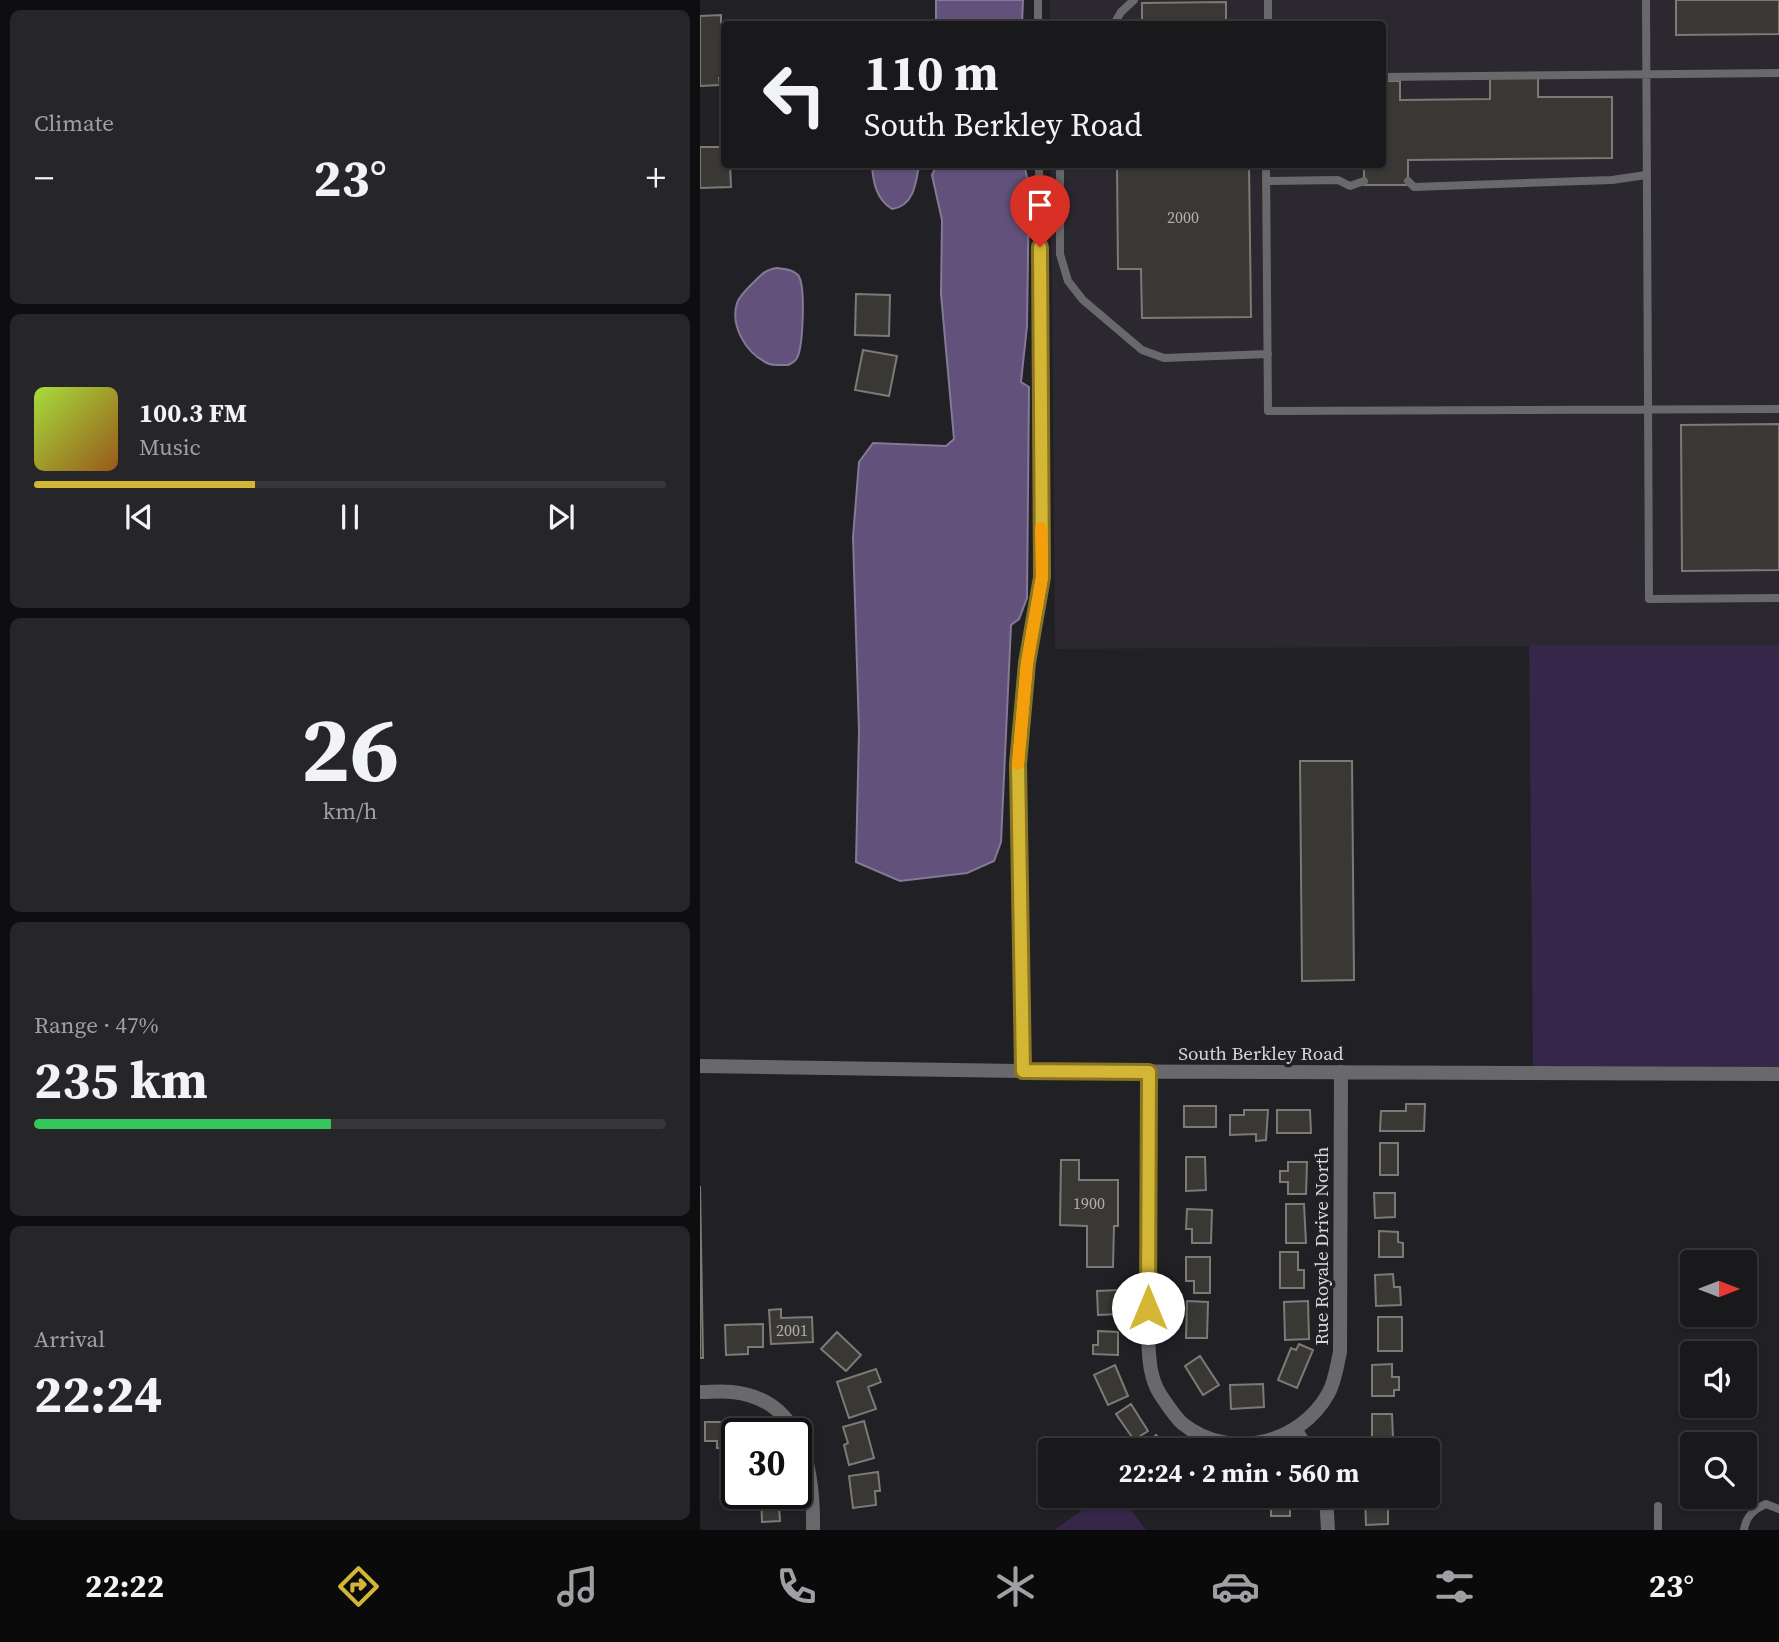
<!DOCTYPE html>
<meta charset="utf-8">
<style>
body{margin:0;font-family:"Source Serif 4",serif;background:#262528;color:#f1f3f6;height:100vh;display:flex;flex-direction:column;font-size:26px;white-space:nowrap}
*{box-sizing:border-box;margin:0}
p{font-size:23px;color:#9fa0a3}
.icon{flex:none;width:38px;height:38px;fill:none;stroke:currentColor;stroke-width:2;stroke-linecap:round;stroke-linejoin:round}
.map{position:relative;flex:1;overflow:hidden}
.drawer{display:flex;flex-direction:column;gap:10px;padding:10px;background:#0e0d0f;width:700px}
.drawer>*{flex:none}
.guide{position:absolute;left:21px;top:21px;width:665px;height:147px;border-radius:7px;box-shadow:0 2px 5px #0004,0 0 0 2px #37373a;background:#19181b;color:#f1f3f6;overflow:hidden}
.needle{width:46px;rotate:90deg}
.buttons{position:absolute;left:980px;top:1250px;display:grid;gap:14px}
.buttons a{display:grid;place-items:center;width:77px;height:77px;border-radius:7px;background:#19181b;box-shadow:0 2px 5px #0004,0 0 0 2px #37373a;font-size:35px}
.speed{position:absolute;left:21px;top:1418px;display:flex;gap:14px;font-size:35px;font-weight:700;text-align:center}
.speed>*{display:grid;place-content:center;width:91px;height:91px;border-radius:50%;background:#19181b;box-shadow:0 2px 5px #0004,0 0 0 2px #37373a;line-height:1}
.speed .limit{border:4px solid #111;border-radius:10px;background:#fff;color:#111}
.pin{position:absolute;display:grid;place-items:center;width:60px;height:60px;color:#fff;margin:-72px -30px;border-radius:50% 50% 50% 0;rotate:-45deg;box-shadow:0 0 7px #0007}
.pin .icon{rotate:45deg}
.me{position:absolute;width:77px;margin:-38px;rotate:0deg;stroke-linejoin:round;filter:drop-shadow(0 0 5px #0008)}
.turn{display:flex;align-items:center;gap:24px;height:147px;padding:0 28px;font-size:32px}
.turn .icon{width:91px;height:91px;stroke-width:2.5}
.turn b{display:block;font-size:49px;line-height:60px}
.big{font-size:52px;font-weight:700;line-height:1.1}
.drawer .tile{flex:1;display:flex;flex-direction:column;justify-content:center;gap:10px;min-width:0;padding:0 24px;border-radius:10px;background:#262528}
.drawer .dial{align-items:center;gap:0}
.dial b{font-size:91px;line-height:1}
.song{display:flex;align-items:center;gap:21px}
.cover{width:84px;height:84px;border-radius:10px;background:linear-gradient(135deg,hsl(80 70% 55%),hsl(30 70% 35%))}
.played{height:7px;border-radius:4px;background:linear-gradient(90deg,#d4b635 35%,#37373a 35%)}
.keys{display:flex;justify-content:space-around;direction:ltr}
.heat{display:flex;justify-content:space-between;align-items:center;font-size:38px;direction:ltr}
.charge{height:10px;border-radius:5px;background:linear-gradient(90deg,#34c759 47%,#37373a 0)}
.trip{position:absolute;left:338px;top:1438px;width:402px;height:70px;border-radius:7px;background:#19181b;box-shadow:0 2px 5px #0004,0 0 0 2px #37373a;font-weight:700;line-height:70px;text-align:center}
.menu{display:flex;height:112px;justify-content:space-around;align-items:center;background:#0a0a0b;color:#9fa0a3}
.menu .icon{width:49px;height:49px}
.menu .active{color:#d4b635}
.menu b{font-size:32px;color:#f1f3f6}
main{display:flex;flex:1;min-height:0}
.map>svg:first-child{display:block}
.built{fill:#2b2830}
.green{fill:#35264a}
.water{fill:#62517b;stroke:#857997;stroke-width:2}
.building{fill:#393834;stroke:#7b7a75;stroke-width:2}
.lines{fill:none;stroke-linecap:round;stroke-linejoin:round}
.service{stroke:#69686a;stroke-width:8}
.minor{stroke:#69686a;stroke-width:14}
.route-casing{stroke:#8a7622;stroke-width:18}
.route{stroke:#d4b635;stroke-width:12}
.slow{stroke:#f59e0b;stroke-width:12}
.labels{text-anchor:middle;stroke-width:7;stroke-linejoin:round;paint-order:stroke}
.number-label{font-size:16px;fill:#b0aeaf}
.street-label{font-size:19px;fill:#d7d6d8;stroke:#212024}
</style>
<main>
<section class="drawer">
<div class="tile"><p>Climate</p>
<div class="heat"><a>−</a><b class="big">23°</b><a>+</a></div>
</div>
<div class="tile">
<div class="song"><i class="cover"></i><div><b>100.3 FM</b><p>Music</p></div></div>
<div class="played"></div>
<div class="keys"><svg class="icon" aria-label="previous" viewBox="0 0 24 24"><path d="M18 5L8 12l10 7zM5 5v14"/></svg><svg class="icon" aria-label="pause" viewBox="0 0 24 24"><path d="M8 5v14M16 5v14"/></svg><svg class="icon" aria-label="next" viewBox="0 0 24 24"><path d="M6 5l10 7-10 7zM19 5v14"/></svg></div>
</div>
<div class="tile dial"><b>26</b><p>km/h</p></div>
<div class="tile"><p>Range · 47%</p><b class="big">235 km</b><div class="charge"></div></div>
<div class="tile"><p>Arrival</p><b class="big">22:24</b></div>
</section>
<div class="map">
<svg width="1079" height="1530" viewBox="0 0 1079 1530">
<rect width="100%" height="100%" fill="#212024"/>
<path class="built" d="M 350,0 L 1079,0 L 1079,645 L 355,649 L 351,165 L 682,164 L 682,24 L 350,24 Z"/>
<path class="green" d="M 829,645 L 1079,645 L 1079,1074 L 833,1074 Z
M 402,1496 L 421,1496 L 446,1530 L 354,1530 Z"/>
<path class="water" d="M 236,0 L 323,0 L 322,24 L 236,24 Z
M 237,164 L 324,165 L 329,185 L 327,326 L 321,382 L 329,387 L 327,598 L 319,619 L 311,625 L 301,842 L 294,861 L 267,873 L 200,881 L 156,862 L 159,731 L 153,537 L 159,462 L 173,443 L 246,446 L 254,439 L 241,294 L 242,220 L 232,175 Z
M 172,165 L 219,165 C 216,183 214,206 192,209 C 176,199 173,182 172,165 Z
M 77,268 C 84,269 93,269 98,275 C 106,285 103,347 97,358 C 95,362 92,363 88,365 C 81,365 73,366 67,363 C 46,353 30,326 37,303 C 40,295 48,288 54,282 C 61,275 66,269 77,268 Z"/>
<path class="building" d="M 976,0 L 1079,0 L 1079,34 L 976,35 Z
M 526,2 L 526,24 L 442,24 L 442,3 Z
M 21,15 L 21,23 L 33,23 L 24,24 L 24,78 L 19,78 L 20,85 L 0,86 L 0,16 Z
M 790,74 L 838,74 L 838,97 L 912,97 L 912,158 L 708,160 L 708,185 L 664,185 L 664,164 L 682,164 L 682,81 L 700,81 L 700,100 L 790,99 Z
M 0,147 L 24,147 L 24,164 L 30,164 L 31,187 L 0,188 Z
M 417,164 L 549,164 L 551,317 L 442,318 L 441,269 L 418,269 Z
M 156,294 L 190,295 L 189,336 L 155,335 Z
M 163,350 L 197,356 L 189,396 L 155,390 Z
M 1079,424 L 1079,570 L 982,571 L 981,425 Z
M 600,761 L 652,761 L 654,980 L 602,981 Z
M 706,1104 L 725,1104 L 724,1131 L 680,1131 L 681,1111 L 706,1111 Z
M 484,1106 L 516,1106 L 516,1127 L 484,1127 Z
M 544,1110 L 568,1110 L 566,1140 L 556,1141 L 556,1134 L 530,1135 L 530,1115 L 544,1115 Z
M 577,1110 L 610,1110 L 611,1133 L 577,1133 Z
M 680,1143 L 698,1143 L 698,1175 L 680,1175 Z
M 486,1157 L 505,1157 L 506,1190 L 486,1191 Z
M 361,1160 L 379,1160 L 379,1180 L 418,1180 L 418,1226 L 414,1226 L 413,1267 L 387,1267 L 387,1226 L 360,1225 Z
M 588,1162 L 607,1162 L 606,1194 L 588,1194 L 588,1182 L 580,1182 L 580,1171 L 588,1171 Z
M 0,1186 L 3,1358 L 0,1358 Z
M 674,1193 L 695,1193 L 695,1217 L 675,1218 Z
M 586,1204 L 604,1204 L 606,1243 L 586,1243 Z
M 487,1209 L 512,1210 L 511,1243 L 492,1243 L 492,1229 L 486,1229 Z
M 679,1231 L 698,1232 L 698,1242 L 703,1243 L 703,1257 L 679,1257 Z
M 580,1252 L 598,1252 L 598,1270 L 604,1270 L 604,1288 L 580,1288 Z
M 486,1257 L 510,1257 L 510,1293 L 494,1293 L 494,1281 L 486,1281 Z
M 693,1274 L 694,1287 L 700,1287 L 701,1305 L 676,1306 L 675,1275 Z
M 418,1290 L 419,1314 L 398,1315 L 397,1291 Z
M 487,1301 L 508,1302 L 507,1338 L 486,1338 Z
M 608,1301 L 609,1339 L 585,1340 L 584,1302 Z
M 81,1309 L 81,1318 L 112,1317 L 113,1342 L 71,1344 L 69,1310 Z
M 678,1317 L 702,1317 L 702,1351 L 678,1351 Z
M 63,1324 L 63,1347 L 48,1347 L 48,1354 L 26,1355 L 25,1325 Z
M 398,1331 L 418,1332 L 418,1355 L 393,1354 L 393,1345 L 398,1345 Z
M 137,1332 L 161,1355 L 146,1371 L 121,1349 Z
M 599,1344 L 613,1350 L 597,1388 L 578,1380 L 591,1348 L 596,1350 Z
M 500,1356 L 519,1385 L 503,1395 L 485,1366 Z
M 692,1364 L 692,1377 L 699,1377 L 699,1390 L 694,1390 L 694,1396 L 672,1396 L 672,1365 Z
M 415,1365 L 428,1396 L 408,1405 L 394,1375 Z
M 176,1369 L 181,1382 L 168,1387 L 176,1409 L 149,1418 L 137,1382 Z
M 563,1384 L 564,1407 L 531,1409 L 530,1385 Z
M 431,1404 L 448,1431 L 434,1440 L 416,1414 Z
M 672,1414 L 692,1414 L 693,1438 L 672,1438 Z
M 164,1421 L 174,1458 L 149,1465 L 144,1445 L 148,1443 L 143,1427 Z
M 5,1422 L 36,1422 L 36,1442 L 28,1442 L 28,1448 L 17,1448 L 17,1441 L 5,1441 Z
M 456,1435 L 472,1451 L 441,1451 Z
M 178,1472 L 180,1491 L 175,1491 L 176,1505 L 153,1508 L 149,1476 Z
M 61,1493 L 78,1493 L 80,1521 L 62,1522 Z
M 519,1496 L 550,1496 L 550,1504 L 519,1504 Z
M 571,1496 L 590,1496 L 590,1516 L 571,1516 Z
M 665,1496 L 688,1496 L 688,1524 L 666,1525 Z"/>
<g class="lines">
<path class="service" d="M 338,0 L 338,24
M 946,0 L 949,599 L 1079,598
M 414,24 L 421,12 L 434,0
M 568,24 L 568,0
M 682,77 L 1079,73
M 360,164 L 360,254 L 368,281 L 383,300 L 442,350 L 464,358 L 568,354
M 566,164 L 568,411 L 1079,409
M 566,181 L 638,180 L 650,186 L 664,181
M 708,181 L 714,187 L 912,180 L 946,175
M 323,1071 L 318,764 L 326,663 L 342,577 L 339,164
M 958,1530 L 958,1506
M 1044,1530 C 1046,1516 1054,1509 1066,1504 L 1079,1509"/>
<path class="minor" d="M 0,1066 L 323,1071 L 1079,1074
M 449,1072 L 448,1336 C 449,1355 449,1377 460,1394 C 466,1403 475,1417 483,1424 C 530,1461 600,1444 628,1394 C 635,1382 637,1365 640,1352 L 641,1072
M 0,1392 C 11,1392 22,1391 32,1392 C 104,1399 114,1472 113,1530
M 595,1429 L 609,1451
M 626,1496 L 628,1530"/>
</g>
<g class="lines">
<g class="route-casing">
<path id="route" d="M 340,247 L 342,577 L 327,663 L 318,764 L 323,1071 L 449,1072 L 448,1308"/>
</g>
<use href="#route" class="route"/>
<path class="slow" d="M 318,764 L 327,663 L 342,577 L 341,528"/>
</g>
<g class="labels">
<g class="number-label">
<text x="483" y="223">2000</text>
<text x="389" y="1209">1900</text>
<text x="92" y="1336">2001</text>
</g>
<g class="street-label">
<text x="561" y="1060">South Berkley Road</text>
<text transform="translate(621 1246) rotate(-90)" y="7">Rue Royale Drive North</text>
</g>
</g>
</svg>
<div class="buttons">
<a><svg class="needle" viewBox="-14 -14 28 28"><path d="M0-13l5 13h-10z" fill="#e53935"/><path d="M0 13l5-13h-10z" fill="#9fa0a3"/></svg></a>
<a><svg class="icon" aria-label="sound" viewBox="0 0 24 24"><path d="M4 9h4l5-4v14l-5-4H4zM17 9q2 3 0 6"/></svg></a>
<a><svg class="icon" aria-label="search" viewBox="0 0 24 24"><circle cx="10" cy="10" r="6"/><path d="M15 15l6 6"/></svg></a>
</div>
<div class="speed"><div class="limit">30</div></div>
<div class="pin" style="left:340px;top:247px;background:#d93025"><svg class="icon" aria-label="arrive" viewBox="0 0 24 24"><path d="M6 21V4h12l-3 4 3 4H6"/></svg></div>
<svg class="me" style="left:448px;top:1308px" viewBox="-20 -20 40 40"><circle r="19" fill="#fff"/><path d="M0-13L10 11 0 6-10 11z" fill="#d4b635"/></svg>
<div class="trip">22:24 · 2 min · 560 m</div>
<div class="guide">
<div class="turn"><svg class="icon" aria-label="left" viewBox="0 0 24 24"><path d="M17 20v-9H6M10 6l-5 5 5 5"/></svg><div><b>110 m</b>South Berkley Road</div></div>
</div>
</div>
</main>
<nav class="menu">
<b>22:22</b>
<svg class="icon active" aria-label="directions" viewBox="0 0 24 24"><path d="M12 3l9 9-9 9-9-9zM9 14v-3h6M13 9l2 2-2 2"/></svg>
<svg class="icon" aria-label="music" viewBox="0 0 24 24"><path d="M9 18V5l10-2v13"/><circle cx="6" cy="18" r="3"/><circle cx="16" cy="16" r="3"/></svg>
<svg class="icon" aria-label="phone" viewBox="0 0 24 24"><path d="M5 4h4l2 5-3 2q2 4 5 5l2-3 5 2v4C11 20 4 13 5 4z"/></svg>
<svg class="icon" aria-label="climate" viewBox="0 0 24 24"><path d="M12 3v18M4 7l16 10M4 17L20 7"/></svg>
<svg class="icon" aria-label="car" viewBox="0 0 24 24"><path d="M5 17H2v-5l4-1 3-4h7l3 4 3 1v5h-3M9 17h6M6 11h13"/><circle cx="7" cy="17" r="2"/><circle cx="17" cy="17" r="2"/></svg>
<svg class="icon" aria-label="filters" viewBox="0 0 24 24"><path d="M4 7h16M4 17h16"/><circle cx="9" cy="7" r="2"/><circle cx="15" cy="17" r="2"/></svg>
<b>23°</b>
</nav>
